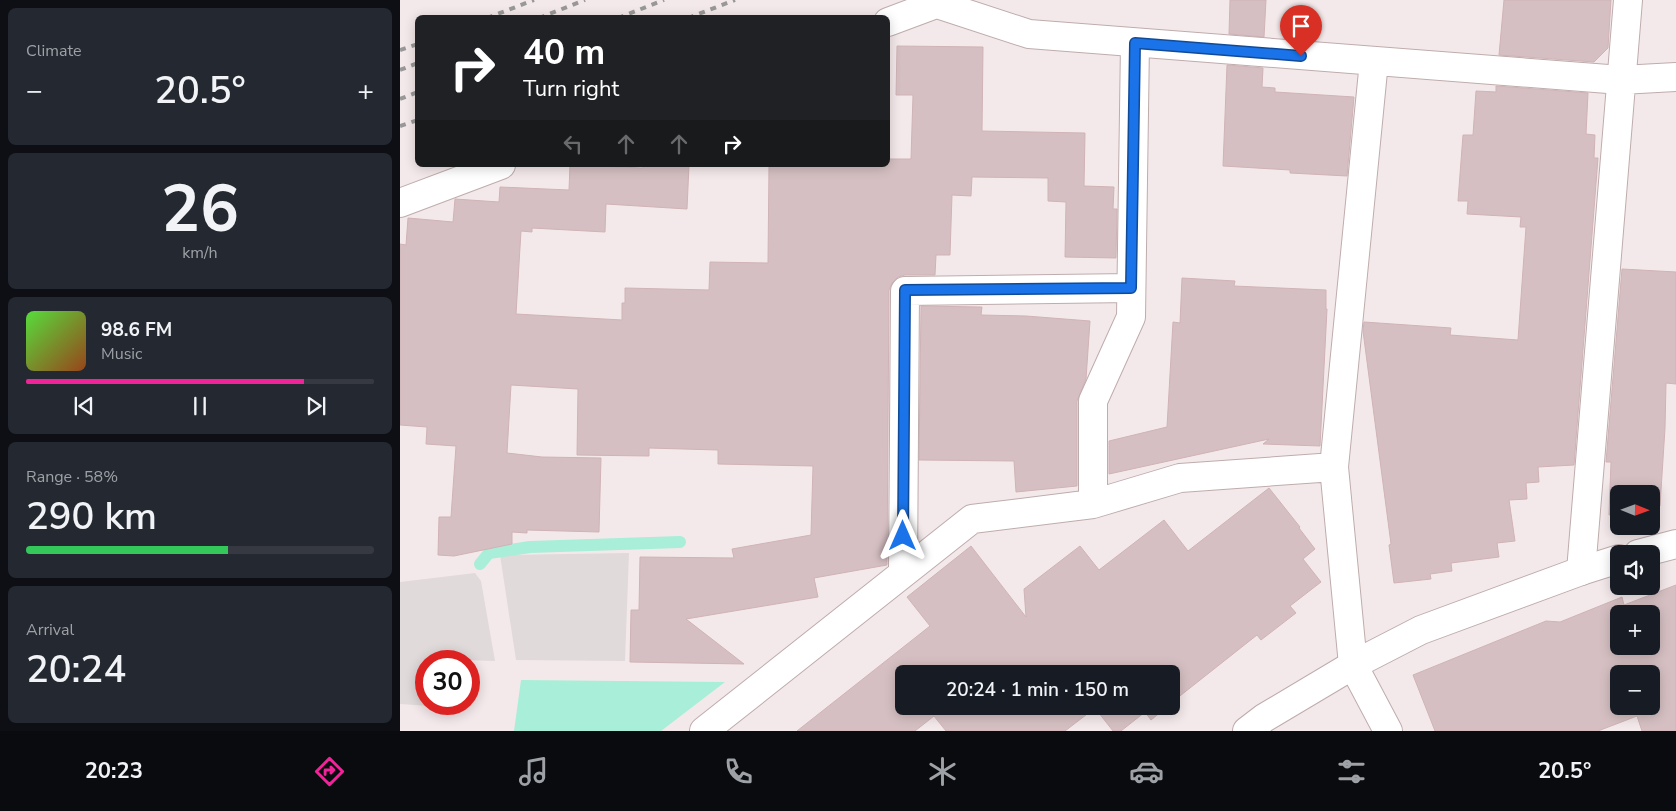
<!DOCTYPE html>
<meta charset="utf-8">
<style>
body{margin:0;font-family:"Nunito Sans",sans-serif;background:#242831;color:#f1f3f6;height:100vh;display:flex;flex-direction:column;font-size:19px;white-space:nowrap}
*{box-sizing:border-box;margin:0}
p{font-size:16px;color:#9ea1a6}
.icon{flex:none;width:28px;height:28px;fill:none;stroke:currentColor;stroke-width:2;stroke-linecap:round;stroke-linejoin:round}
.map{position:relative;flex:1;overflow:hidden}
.details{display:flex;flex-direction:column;gap:8px;padding:8px;background:#0d0f14;width:400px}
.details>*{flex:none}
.guide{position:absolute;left:15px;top:15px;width:475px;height:152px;border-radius:8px;box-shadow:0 2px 12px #0003;background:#202124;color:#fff;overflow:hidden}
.needle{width:32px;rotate:91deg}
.tools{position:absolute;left:1210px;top:485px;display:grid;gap:10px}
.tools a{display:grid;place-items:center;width:50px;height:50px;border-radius:8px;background:#171b24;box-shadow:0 2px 12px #0003;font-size:25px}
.speed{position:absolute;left:15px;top:650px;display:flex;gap:10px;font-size:25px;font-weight:700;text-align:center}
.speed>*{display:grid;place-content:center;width:65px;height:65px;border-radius:50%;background:#171b24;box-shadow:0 2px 12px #0003;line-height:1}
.speed .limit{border:8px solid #d22;background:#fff;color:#111}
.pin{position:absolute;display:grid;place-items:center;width:42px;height:42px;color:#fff;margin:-51px -21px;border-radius:50% 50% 50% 0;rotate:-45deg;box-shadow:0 0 5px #0007}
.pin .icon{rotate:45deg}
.me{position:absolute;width:55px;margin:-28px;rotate:0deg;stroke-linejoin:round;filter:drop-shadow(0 0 4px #0008)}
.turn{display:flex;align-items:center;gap:18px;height:105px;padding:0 25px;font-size:22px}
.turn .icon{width:65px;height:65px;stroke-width:2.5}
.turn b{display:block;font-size:35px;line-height:42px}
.lanes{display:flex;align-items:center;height:48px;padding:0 25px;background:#0003;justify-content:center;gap:25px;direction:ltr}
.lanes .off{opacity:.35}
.big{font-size:38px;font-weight:600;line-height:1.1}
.details .tile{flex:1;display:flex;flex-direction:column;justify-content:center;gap:8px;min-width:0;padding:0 18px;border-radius:8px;background:#242831}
.details .dial{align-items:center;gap:0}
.dial b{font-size:65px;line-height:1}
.song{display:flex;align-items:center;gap:15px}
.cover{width:60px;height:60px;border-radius:8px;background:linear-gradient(135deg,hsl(110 70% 55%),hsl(20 70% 35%))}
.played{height:5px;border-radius:2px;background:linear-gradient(90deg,#f02499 80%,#363941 80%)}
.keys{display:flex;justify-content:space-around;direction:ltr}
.heat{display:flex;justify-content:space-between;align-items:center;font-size:28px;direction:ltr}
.charge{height:8px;border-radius:4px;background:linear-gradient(90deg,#34c759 58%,#363941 0)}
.trip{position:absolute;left:495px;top:665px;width:285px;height:50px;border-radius:8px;background:#171b24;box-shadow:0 2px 12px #0003;font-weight:600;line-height:50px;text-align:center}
.dock{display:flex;height:80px;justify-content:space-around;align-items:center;background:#090b0e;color:#9ea1a6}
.dock .icon{width:35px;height:35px}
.dock .active{color:#f02499}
.dock b{font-size:22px;color:#f1f3f6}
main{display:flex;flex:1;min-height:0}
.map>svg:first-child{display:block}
.parking{fill:#e0dada}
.water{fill:#a9eed8}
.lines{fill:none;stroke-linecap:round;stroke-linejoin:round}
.stream{stroke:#a9eed8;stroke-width:12}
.building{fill:#d5bfc2;stroke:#d0b3b6;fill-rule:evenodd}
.minor-casing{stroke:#bfacad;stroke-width:30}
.tertiary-casing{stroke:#bfacad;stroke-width:30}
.minor{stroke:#fff;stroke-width:28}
.tertiary{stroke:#fff;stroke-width:28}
.rail{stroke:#989898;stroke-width:4;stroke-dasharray:6 6;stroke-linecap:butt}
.route-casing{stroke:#114b97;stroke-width:12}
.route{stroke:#1a73e8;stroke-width:9}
</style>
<main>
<section class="details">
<div class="tile"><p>Climate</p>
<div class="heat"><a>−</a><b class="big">20.5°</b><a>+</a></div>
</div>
<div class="tile dial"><b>26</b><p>km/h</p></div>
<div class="tile">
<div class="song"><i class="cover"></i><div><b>98.6 FM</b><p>Music</p></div></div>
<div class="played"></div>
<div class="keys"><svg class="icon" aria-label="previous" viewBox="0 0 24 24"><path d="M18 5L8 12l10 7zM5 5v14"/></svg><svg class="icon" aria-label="pause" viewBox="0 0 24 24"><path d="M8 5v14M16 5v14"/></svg><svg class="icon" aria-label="next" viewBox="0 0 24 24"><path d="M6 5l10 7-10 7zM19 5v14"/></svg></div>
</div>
<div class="tile"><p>Range · 58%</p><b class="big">290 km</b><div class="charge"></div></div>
<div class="tile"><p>Arrival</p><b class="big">20:24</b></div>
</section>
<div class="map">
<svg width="1276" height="731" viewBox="0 0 1276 731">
<rect width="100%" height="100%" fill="#f4e9ea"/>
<path class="parking" d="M 229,553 L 225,661 L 116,660 L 100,555 Z
M 75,573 L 81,581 L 95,661 L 62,660 L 62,661 L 26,661 L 26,704 L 60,704 L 60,708 L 0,704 L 0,582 Z"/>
<path class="water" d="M 121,680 L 325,682 L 261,731 L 114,731 Z"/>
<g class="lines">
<path class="stream" d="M 80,564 L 89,553 L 130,547 L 280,542"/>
</g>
<path class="building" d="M 830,0 L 866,0 L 864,37 L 829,34 Z
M 1104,0 L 1211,0 L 1208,48 L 1194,62 L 1099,55 Z
M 497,46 L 583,47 L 582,131 L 685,133 L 684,186 L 714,187 L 713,209 L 717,209 L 716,258 L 665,257 L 666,202 L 648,201 L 648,178 L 572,177 L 571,196 L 552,195 L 550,255 L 536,255 L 535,275 L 505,275 L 498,277 L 492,283 L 489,290 L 487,565 L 414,578 L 418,597 L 286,619 L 344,664 L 230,662 L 231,610 L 239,610 L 240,557 L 334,558 L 332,549 L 411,535 L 413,466 L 318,464 L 318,450 L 249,448 L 249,456 L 177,455 L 178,389 L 111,385 L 107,453 L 142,457 L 201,458 L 199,532 L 127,530 L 127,533 L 112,532 L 112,544 L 54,556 L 38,555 L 39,517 L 51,517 L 56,446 L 26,444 L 27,427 L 0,425 L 0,244 L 6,245 L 8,218 L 53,222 L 55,199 L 99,202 L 100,187 L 169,190 L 170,165 L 243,168 L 243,165 L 289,165 L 287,209 L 206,204 L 205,232 L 132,228 L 132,232 L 121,231 L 116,314 L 222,320 L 222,303 L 225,303 L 225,288 L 309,290 L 310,262 L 368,263 L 369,165 L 488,165 L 488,159 L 511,159 L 513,95 L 496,95 Z
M 827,65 L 863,68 L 862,87 L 875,88 L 875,92 L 954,97 L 947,176 L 890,173 L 890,170 L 823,166 Z
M 1096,86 L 1188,93 L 1186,134 L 1195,135 L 1194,158 L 1198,158 L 1174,465 L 1138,467 L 1139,482 L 1126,483 L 1127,499 L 1109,500 L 1115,541 L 1097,543 L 1099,557 L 1051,563 L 1052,571 L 1030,574 L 1031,579 L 994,583 L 989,545 L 991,544 L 963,331 L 964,322 L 1051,328 L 1050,335 L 1118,340 L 1126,227 L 1120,227 L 1121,217 L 1067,214 L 1068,201 L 1058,201 L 1063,135 L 1073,135 L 1076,91 L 1096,92 Z
M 1222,269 L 1276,272 L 1276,384 L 1266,383 L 1265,428 L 1260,506 L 1251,507 L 1251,494 L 1219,494 L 1219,513 L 1209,515 L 1211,462 L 1206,462 Z
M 782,278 L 835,281 L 834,286 L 926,290 L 926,309 L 927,309 L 920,446 L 863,444 L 869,439 L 709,474 L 709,441 L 767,427 L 773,322 L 780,323 Z
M 521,306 L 582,307 L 581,315 L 626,316 L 690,321 L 686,379 L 677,401 L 677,486 L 616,492 L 614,461 L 519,460 Z
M 869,488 L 900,527 L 899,528 L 915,549 L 903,559 L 921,582 L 890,606 L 896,613 L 861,640 L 857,635 L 771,703 L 771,674 L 504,674 L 504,706 L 768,706 L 751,720 L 745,712 L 721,731 L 713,731 L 695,708 L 665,731 L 546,731 L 534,716 L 515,731 L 397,731 L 530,626 L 507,597 L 571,546 L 626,617 L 624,589 L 680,546 L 699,570 L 764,520 L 788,551 Z
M 1276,585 L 1276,731 L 1242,731 L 1237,716 L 1198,731 L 1035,731 L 1013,675 L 1146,621 L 1160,622 L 1222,597 L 1224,605 ZM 1219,614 L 1251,614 L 1251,646 L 1219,646 ZM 1219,674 L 1251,674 L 1251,706 L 1219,706 Z"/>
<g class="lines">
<g class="minor-casing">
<path id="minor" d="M 537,4 L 629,34 L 1221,80 L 1276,77
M 488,22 L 547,0
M 0,203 L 101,165
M 934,467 L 974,61
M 693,504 L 693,401 L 731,317 L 735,43
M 1181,571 L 1228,0
M 503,573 L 505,291 L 731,288
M 304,731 L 572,519 L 693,504 L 780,478 L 934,467 L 953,665 L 988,731"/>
</g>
<g class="tertiary-casing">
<path id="tertiary" d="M 1238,554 L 1276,544
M 847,731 L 864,718 L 953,665 L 1021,630 L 1181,571 L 1219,559"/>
</g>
<use href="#minor" class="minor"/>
<use href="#tertiary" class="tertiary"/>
<path class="rail" d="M 87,18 L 134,0
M 139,18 L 185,0
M 218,18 L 264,0
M 288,18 L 335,0
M 0,50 L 18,44
M 0,70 L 18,63
M 0,99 L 18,92
M 0,126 L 18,120"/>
</g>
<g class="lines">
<g class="route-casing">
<path id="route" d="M 503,536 L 505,290 L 731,288 L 735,43 L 901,56"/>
</g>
<use href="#route" class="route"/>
</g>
</svg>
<div class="tools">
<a><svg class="needle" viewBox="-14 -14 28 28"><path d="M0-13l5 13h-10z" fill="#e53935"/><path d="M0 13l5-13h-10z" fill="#9ea1a6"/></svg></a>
<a><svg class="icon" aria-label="sound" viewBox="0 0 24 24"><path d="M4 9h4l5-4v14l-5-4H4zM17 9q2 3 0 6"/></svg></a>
<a>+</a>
<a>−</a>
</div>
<div class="speed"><div class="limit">30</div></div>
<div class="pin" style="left:901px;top:56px;background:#d93025"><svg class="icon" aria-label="arrive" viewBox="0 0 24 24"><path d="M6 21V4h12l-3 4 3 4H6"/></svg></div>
<svg class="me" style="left:503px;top:536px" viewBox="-20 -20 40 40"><path d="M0-17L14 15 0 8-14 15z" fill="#1a73e8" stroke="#fff" stroke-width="4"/></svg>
<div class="trip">20:24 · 1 min · 150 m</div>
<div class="guide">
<div class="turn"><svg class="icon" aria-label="right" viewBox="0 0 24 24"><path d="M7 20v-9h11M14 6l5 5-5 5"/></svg><div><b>40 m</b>Turn right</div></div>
<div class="lanes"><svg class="icon off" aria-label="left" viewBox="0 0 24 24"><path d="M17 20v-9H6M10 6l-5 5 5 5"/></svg><svg class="icon off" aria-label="ahead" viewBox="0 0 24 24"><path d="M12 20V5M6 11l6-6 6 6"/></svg><svg class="icon off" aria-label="ahead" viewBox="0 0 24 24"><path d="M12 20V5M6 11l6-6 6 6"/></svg><svg class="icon" aria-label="right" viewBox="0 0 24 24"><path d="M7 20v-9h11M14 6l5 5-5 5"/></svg></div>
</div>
</div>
</main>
<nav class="dock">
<b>20:23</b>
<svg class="icon active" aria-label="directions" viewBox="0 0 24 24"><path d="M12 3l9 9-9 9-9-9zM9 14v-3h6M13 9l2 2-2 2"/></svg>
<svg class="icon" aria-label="music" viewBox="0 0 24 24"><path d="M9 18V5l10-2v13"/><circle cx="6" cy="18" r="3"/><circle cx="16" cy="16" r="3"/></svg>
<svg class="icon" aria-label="phone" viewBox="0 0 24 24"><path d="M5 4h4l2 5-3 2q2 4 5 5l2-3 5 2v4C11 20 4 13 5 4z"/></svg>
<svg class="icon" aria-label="climate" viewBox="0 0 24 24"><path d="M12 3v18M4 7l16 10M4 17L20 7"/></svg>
<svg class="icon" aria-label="car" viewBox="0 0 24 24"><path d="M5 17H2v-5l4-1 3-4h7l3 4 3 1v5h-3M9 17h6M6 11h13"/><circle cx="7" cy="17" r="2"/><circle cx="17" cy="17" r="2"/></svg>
<svg class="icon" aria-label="filters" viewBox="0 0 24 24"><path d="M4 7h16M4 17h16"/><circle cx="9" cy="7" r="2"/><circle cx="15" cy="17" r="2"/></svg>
<b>20.5°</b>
</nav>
